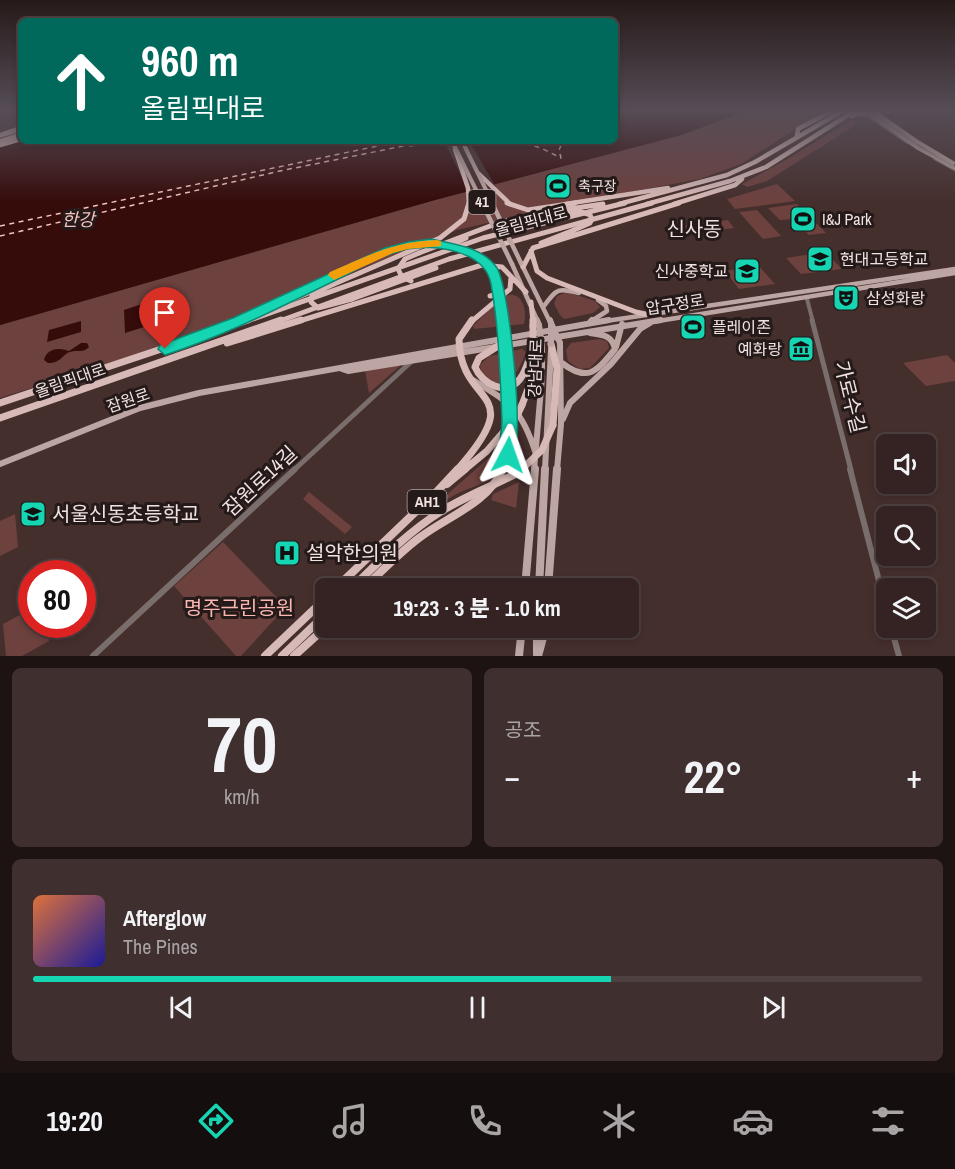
<!DOCTYPE html>
<html lang="ko">
<meta charset="utf-8">
<style>
body{margin:0;font-family:"Archivo Narrow","Noto Sans KR",sans-serif;background:#3f2f2f;color:#f1f3f6;height:100vh;display:flex;flex-direction:column;font-size:22px;white-space:nowrap}
*{box-sizing:border-box;margin:0}
p{font-size:20px;color:#a9a4a5}
.icon{flex:none;width:33px;height:33px;fill:none;stroke:currentColor;stroke-width:2;stroke-linecap:round;stroke-linejoin:round}
.map{position:relative;height:656px;overflow:hidden}
.panel{display:flex;flex-direction:column;gap:12px;padding:12px;background:#1d1313;flex:1}
.panel>*{flex:none}
.guide{position:absolute;left:18px;top:18px;width:600px;height:126px;border-radius:9px;box-shadow:0 3px 9px #0003,0 0 0 2px #4e4040;background:#00695c;color:#fff;overflow:hidden}
.fabs{position:absolute;left:876px;top:434px;display:grid;gap:12px}
.fabs a{display:grid;place-items:center;width:60px;height:60px;border-radius:9px;background:#342322;box-shadow:0 3px 9px #0003,0 0 0 2px #4e4040;font-size:30px}
.speed{position:absolute;left:18px;top:560px;display:flex;gap:12px;font-size:30px;font-weight:700;text-align:center}
.speed>*{display:grid;place-content:center;width:78px;height:78px;border-radius:50%;background:#342322;box-shadow:0 3px 9px #0003,0 0 0 2px #4e4040;line-height:1}
.speed .limit{border:9px solid #d22;background:#fff;color:#111}
.pin{position:absolute;display:grid;place-items:center;width:51px;height:51px;color:#fff;margin:-62px -26px;border-radius:50% 50% 50% 0;rotate:-45deg;box-shadow:0 0 6px #0007}
.pin .icon{rotate:45deg}
.me{position:absolute;width:66px;margin:-33px;rotate:4deg;stroke-linejoin:round;filter:drop-shadow(0 0 4px #0008)}
.turn{display:flex;align-items:center;gap:21px;height:126px;padding:0 24px;font-size:27px}
.turn .icon{width:78px;height:78px;stroke-width:2.5}
.turn b{display:block;font-size:42px;line-height:51px}
.big{font-size:45px;font-weight:800;line-height:1.1}
.panel .card{flex:1;display:flex;flex-direction:column;justify-content:center;gap:9px;min-width:0;padding:0 21px;border-radius:9px;background:#3f2f2f}
.panel .dial{align-items:center;gap:0}
.dial b{font-size:78px;line-height:1}
.song{display:flex;align-items:center;gap:18px}
.cover{width:72px;height:72px;border-radius:9px;background:linear-gradient(135deg,hsl(20 70% 55%),hsl(240 70% 35%))}
.played{height:6px;border-radius:3px;background:linear-gradient(90deg,#16d5b3 65%,#4e4040 65%)}
.keys{display:flex;justify-content:space-around;direction:ltr}
.heat{display:flex;justify-content:space-between;align-items:center;font-size:33px;direction:ltr}
.panel .tiles{flex:1;display:grid;gap:12px;grid-template-columns:1fr 1fr}
.card:last-child{grid-column:span 2}
.trip{position:absolute;left:315px;top:578px;width:324px;height:60px;border-radius:9px;background:#342322;box-shadow:0 3px 9px #0003,0 0 0 2px #4e4040;font-weight:800;line-height:60px;text-align:center}
.menu{display:flex;height:96px;justify-content:space-around;align-items:center;background:#150e0e;color:#a9a4a5}
.menu .icon{width:42px;height:42px}
.menu .current{color:#16d5b3}
.menu b{font-size:27px;color:#f1f3f6}
.map>svg:first-child{display:block}
.green{fill:#6d413e}
.water{fill:#360c0b}
.pier{fill:#452f2d}
.lines{fill:none;stroke-linecap:round;stroke-linejoin:round}
.ferry{stroke:#f5c2bd;stroke-width:1.5;stroke-dasharray:5 4.5;stroke-linecap:butt}
.minor-far3{stroke:#796e6c;stroke-width:3}
.minor-far2{stroke:#796e6c;stroke-width:4}
.minor-far1{stroke:#796e6c;stroke-width:5}
.minor{stroke:#796e6c;stroke-width:6}
.major-far3{stroke:#bca5a2;stroke-width:4}
.major-far2{stroke:#bca5a2;stroke-width:4.5}
.major-far1{stroke:#bca5a2;stroke-width:6}
.major{stroke:#bca5a2;stroke-width:8}
.highway-far3{stroke:#d7bab7;stroke-width:4.5}
.highway-far2{stroke:#d7bab7;stroke-width:5}
.highway-far1{stroke:#d7bab7;stroke-width:7}
.highway{stroke:#d7bab7;stroke-width:8}
.rail{stroke:#a49290;stroke-width:1.5}
.major-bridge-far2{stroke:#bca5a2;stroke-width:4}
.major-bridge-far1{stroke:#bca5a2;stroke-width:4.5}
.major-bridge{stroke:#bca5a2;stroke-width:6}
.highway-bridge-far3{stroke:#d7bab7;stroke-width:4.5}
.highway-bridge-far2{stroke:#d7bab7;stroke-width:5}
.highway-bridge-far1{stroke:#d7bab7;stroke-width:7}
.highway-bridge{stroke:#d7bab7;stroke-width:8}
.route{fill:#16d5b3;stroke:#0e8a74;stroke-width:1.5}
.slow{fill:#f59e0b}
.labels{text-anchor:middle;stroke-width:6;stroke-linejoin:round;paint-order:stroke}
.far-poi-label{font-size:14px;fill:#f1e2e0;stroke:#241a19;text-anchor:start}
.shield{fill:#241a19;stroke:#b4a6a4;stroke-width:1.5}
.shield-label{font-size:15px;font-weight:bold;fill:#f1e2e0}
.poi-label{font-size:16px;fill:#f1e2e0;stroke:#241a19;text-anchor:start}
.street-label{font-size:16px;fill:#f1e2e0;stroke:#241a19}
.water-label{font-size:18px;font-style:italic;fill:#f5c2bd;stroke:#241a19}
.quarter-label{font-size:20px;fill:#f1e2e0;stroke:#241a19}
.near-street-label{font-size:20px;fill:#f1e2e0;stroke:#241a19}
.near-poi-label{font-size:20px;fill:#f1e2e0;stroke:#241a19;text-anchor:start}
.near-park-label{font-size:20px;fill:#fab7b0;stroke:#241a19}
</style>
<div class="map">
<svg width="955" height="656" viewBox="0 0 955 656">
<rect width="100%" height="100%" fill="#452f2d"/>
<path class="green" d="M 744,110 L 832,110 L 802,125 L 741,164 L 700,179 L 607,196 L 457,230 L 287,299 L 217,325 L 119,360 L 0,398 L 0,325 L 435,200 L 681,135 Z
M 851,120 L 859,123 L 767,181 L 747,187 L 742,184 L 791,157 Z
M 777,184 L 795,201 L 735,209 L 727,199 Z
M 797,204 L 826,233 L 809,235 L 792,219 L 780,220 L 768,208 Z
M 757,210 L 781,236 L 763,239 L 739,212 Z
M 728,220 L 734,228 L 689,234 L 683,226 Z
M 825,252 L 842,269 L 801,274 L 786,258 Z
M 759,266 L 775,284 L 739,289 L 725,271 Z
M 567,292 L 595,301 L 600,307 L 593,313 L 564,319 L 560,315 L 554,304 L 557,296 Z
M 508,295 C 524,293 527,312 524,324 L 474,329 L 473,326 L 498,301 Z
M 599,339 L 607,341 L 609,348 L 590,368 L 579,369 L 568,361 L 566,350 L 571,343 Z
M 522,349 L 526,352 C 518,375 504,397 481,372 L 480,365 L 489,356 Z
M 947,355 L 955,363 L 955,381 L 926,386 L 903,363 Z
M 400,363 L 400,366 L 369,393 L 365,370 Z
M 498,450 L 501,451 C 490,490 480,481 451,497 C 443,502 435,510 427,512 Z
M 519,482 L 516,508 L 491,500 L 493,494 Z
M 309,492 L 352,527 L 345,534 L 303,499 Z
M 15,514 L 18,547 L 0,556 L 0,521 Z
M 223,542 L 286,607 L 241,656 L 236,656 L 174,586 Z
M 31,609 L 32,624 L 47,624 L 49,641 L 22,656 L 6,656 L 3,624 Z"/>
<path class="water" d="M 615,110 L 744,110 L 730,117 L 681,135 L 435,200 L 0,325 L 0,146 L 21,141 L 615,141 Z
M 142,304 L 144,327 L 125,333 L 124,310 Z
M 81,321 L 81,332 L 47,342 L 49,330 Z
M 81,343 L 87,343 L 89,347 C 82,354 78,349 70,352 C 61,355 62,363 48,363 L 44,360 C 47,348 59,347 69,351 Z"/>
<path class="pier" d="M 444,141 L 469,141 L 496,187 L 468,194 L 466,186 Z"/>
<g class="lines">
<path class="ferry" d="M 516,141 L 541,148 L 561,158 L 559,150 L 563,141
M 409,146 L 461,141
M 0,226 L 401,141
M 0,236 L 280,171 L 428,141"/>
<path class="minor-far3" d="M 865,114 L 908,143
M 935,159 L 955,170"/>
<path class="minor-far2" d="M 807,299 L 813,322"/>
<path class="minor-far1" d="M 812,320 L 851,470
M 294,470 L 413,360"/>
<path class="minor" d="M 850,469 L 886,608
M 891,627 L 899,656
M 93,656 L 295,469"/>
<path class="major-far3" d="M 865,110 L 918,148 L 955,168
M 872,110 L 916,141 L 953,163"/>
<path class="major-far2" d="M 521,263 L 550,322
M 512,264 L 538,322
M 544,306 C 557,288 558,288 579,293
M 590,322 L 607,311 L 606,306 L 598,300
M 599,322 L 955,269
M 652,322 L 955,273"/>
<path class="major-far1" d="M 537,320 L 539,325
M 550,320 L 551,323
M 590,322 L 592,320
M 616,347 L 622,324
M 562,363 C 588,383 597,371 615,349 C 612,335 603,335 590,333
M 342,369 L 348,371 L 661,320
M 473,380 C 510,403 521,408 535,451
M 563,419 L 570,403 L 611,364 L 640,329 L 650,323
M 0,464 L 140,408 L 199,393 L 609,320
M 534,470 L 542,377 L 542,346
M 545,470 L 551,350
M 557,470 L 561,424 L 560,343"/>
<path class="major" d="M 525,588 L 535,469
M 539,588 L 545,469
M 548,588 L 557,469
M 537,627 L 537,654
M 519,656 L 522,627
M 538,656 L 546,627"/>
<path class="highway-far3" d="M 876,110 L 888,111
M 852,116 L 858,113 L 865,114
M 797,136 L 798,129 L 834,110
M 0,141 L 21,135
M 0,145 L 21,139
M 455,149 L 468,188 L 469,204
M 479,174 L 510,204
M 566,204 L 668,188
M 619,204 L 727,175 L 755,162 L 844,110
M 647,204 L 730,181 L 766,167 L 856,110
M 674,204 L 735,185 L 742,179"/>
<path class="highway-far2" d="M 507,203 L 528,210 L 575,203
M 541,243 L 574,230
M 446,247 L 466,238
M 531,251 L 537,271 L 547,278 L 636,312 L 650,315
M 419,253 L 498,223 L 529,215 L 603,204
M 523,267 L 533,248 L 679,203
M 325,288 L 440,238 L 464,219 L 469,203
M 490,296 L 502,293
M 352,299 L 436,268
M 278,301 L 307,288
M 531,302 L 533,322
M 259,313 L 328,285
M 237,322 L 263,308
M 244,322 L 483,238 L 625,203
M 277,322 L 449,259 L 652,203
M 296,322 L 482,265 L 502,267 L 526,292
M 471,322 L 510,289 L 511,277"/>
<path class="highway-far1" d="M 533,320 L 533,326
M 235,323 L 240,320
M 227,343 L 301,320
M 551,344 L 557,368 L 553,425
M 498,346 L 479,358 L 475,367 C 482,384 506,397 520,379 C 527,370 529,358 533,348
M 0,403 L 248,320
M 522,405 L 528,389 L 532,357
M 0,418 L 281,320
M 457,470 C 531,387 460,409 459,339 L 472,320
M 464,470 L 487,451 L 511,423"/>
<path class="highway" d="M 447,484 L 465,469
M 430,499 L 458,469
M 336,588 L 432,496
M 352,588 C 380,561 407,533 440,512 C 465,496 493,486 519,472
M 265,656 L 326,598
M 282,656 L 326,614
M 294,656 L 326,627"/>
<path class="rail" d="M 867,110 L 920,147 L 955,167
M 0,137 L 21,132"/>
<path class="major-bridge-far2" d="M 452,141 L 483,204
M 462,141 L 493,204"/>
<path class="major-bridge-far1" d="M 482,203 L 512,264
M 492,203 L 521,263"/>
<path class="major-bridge" d="M 551,323 L 560,343
M 539,325 L 542,346
M 551,325 L 551,344"/>
<path class="highway-bridge-far3" d="M 0,135 L 21,128"/>
<path class="highway-bridge-far2" d="M 559,213 L 579,211 L 590,215 L 592,219 L 590,223 L 574,230
M 411,281 L 402,277 L 398,269 L 405,259 L 419,253
M 307,288 C 356,264 413,227 468,252 C 478,257 488,263 493,272 C 501,286 502,306 503,322
M 325,288 L 312,296 L 311,302 L 318,308 L 352,299"/>
<path class="highway-bridge-far1" d="M 533,326 L 533,348
M 517,416 L 522,405
M 503,470 C 518,425 507,367 503,320
M 521,470 L 542,450 L 553,425"/>
<path class="highway-bridge" d="M 519,472 L 522,469
M 364,588 C 382,571 399,553 419,538 C 448,516 487,504 503,469"/>
</g>
<linearGradient id="sky" x2="0" y2="1"><stop stop-color="#261a19"/><stop offset="0.55" stop-color="#564d57"/><stop offset="1" stop-color="#564d57" stop-opacity="0"/></linearGradient>
<rect width="955" height="201" fill="url(#sky)"/>
<path class="route" d="M 431,239 C 454,244 483,247 497,268 C 510,290 524,438 514,460 L 508,462 L 502,460 C 497,448 502,432 502,420 C 500,375 499,328 491,284 C 485,250 434,244 407,249 C 379,255 353,272 328,284 C 275,310 221,337 165,355 L 158,349 L 160,345 L 233,318 L 385,248 L 408,242 Z"/>
<path class="slow" d="M 437,240 L 441,241 L 441,246 L 408,249 L 393,253 L 334,280 L 328,275 L 330,272 C 370,255 392,242 437,240 Z"/>
<defs>
<g id="stadium-square" transform="scale(1.35)"><rect x="-9" y="-9" width="18" height="18" rx="4" fill="#16d5b3" stroke="#241a19"/><path d="M0-5a6.5 5 0 1 0 0 10a6.5 5 0 1 0 0-10ZM-3.5-1.8h7v3.6h-7Z" fill="#111"/></g>
<g id="school-square" transform="scale(1.35)"><rect x="-9" y="-9" width="18" height="18" rx="4" fill="#16d5b3" stroke="#241a19"/><path d="M0-5L7-2L0 1L-7-2ZM-4 1L0 2.5L4 1V4Q0 6-4 4Z" fill="#111"/></g>
<g id="theatre-square" transform="scale(1.35)"><rect x="-9" y="-9" width="18" height="18" rx="4" fill="#16d5b3" stroke="#241a19"/><path d="M-5-5.5Q0-4 5-5.5V0Q5 5 0 6Q-5 5-5 0ZM-3.3-2.5H-1v1.5H-3.3ZM1-2.5H3.3v1.5H1ZM-2.8 1Q0 5.5 2.8 1Z" fill="#111"/></g>
<g id="museum-square" transform="scale(1.35)"><rect x="-9" y="-9" width="18" height="18" rx="4" fill="#16d5b3" stroke="#241a19"/><path d="M0-6L6-3V-2H-6V-3ZM-5-1h2V3h-2ZM-1-1h2V3h-2ZM3-1h2V3H3ZM-6 4H6V6H-6Z" fill="#111"/></g>
<g id="hospital-square" transform="scale(1.35)"><rect x="-9" y="-9" width="18" height="18" rx="4" fill="#16d5b3" stroke="#241a19"/><path d="M-5-5h3v3.5h4V-5h3V5h-3V1.5h-4V5h-3Z" fill="#111"/></g>
</defs>
<g fill-rule="evenodd">
<use href="#stadium-square" x="558" y="186"/>
<use href="#stadium-square" x="803" y="219"/>
<use href="#school-square" x="820" y="259"/>
<use href="#school-square" x="747" y="271"/>
<use href="#theatre-square" x="846" y="298"/>
<use href="#stadium-square" x="693" y="327"/>
<use href="#museum-square" x="801" y="349"/>
<use href="#school-square" x="33" y="514"/>
<use href="#hospital-square" x="287" y="553"/>
</g>
<g class="labels">
<g class="far-poi-label">
<text x="578" y="191">축구장</text>
</g>
<g class="shield">
<rect x="468.5" y="190" width="27" height="24" rx="4.5"/>
<rect x="407.5" y="490" width="39" height="24" rx="4.5"/>
</g>
<g class="shield-label">
<text x="482" y="207">41</text>
<text x="427" y="507">AH1</text>
</g>
<g class="poi-label">
<text x="822" y="225">I&amp;J Park</text>
<text x="840" y="265">현대고등학교</text>
<text x="728" y="277" text-anchor="end">신사중학교</text>
<text x="866" y="304">삼성화랑</text>
<text x="712" y="333">플레이존</text>
<text x="782" y="355" text-anchor="end">예화랑</text>
</g>
<g class="street-label">
<text transform="translate(531 221) rotate(-15)" y="6">올림픽대로</text>
<text transform="translate(675 304) rotate(-9)" y="6">압구정로</text>
<text transform="translate(535 368) rotate(-88)" y="6">강남대로</text>
<text transform="translate(70 380) rotate(-19)" y="6">올림픽대로</text>
<text transform="translate(128 400) rotate(-19)" y="6">잠원로</text>
</g>
<g class="water-label">
<text x="78" y="226">한강</text>
</g>
<g class="quarter-label">
<text x="694" y="236">신사동</text>
</g>
<g class="near-street-label">
<text transform="translate(850 397) rotate(76)" y="7">가로수길</text>
<text transform="translate(260 481) rotate(-43)" y="7">잠원로14길</text>
</g>
<g class="near-poi-label">
<text x="52" y="521">서울신동초등학교</text>
<text x="306" y="560">설악한의원</text>
</g>
<g class="near-park-label">
<text x="239" y="615">명주근린공원</text>
</g>
</g>
</svg>
<div class="fabs">
<a><svg class="icon" aria-label="sound" viewBox="0 0 24 24"><path d="M4 9h4l5-4v14l-5-4H4zM17 9q2 3 0 6"/></svg></a>
<a><svg class="icon" aria-label="search" viewBox="0 0 24 24"><circle cx="10" cy="10" r="6"/><path d="M15 15l6 6"/></svg></a>
<a><svg class="icon" aria-label="layers" viewBox="0 0 24 24"><path d="M12 4l9 5-9 5-9-5zM3 14l9 5 9-5"/></svg></a>
</div>
<div class="speed"><div class="limit">80</div></div>
<div class="pin" style="left:165px;top:349px;background:#d93025"><svg class="icon" aria-label="arrive" viewBox="0 0 24 24"><path d="M6 21V4h12l-3 4 3 4H6"/></svg></div>
<svg class="me" style="left:508px;top:455px" viewBox="-20 -20 40 40"><path d="M0-17L14 15 0 8-14 15z" fill="#16d5b3" stroke="#fff" stroke-width="4"/></svg>
<div class="trip">19:23 · 3 분 · 1.0 km</div>
<div class="guide">
<div class="turn"><svg class="icon" aria-label="ahead" viewBox="0 0 24 24"><path d="M12 20V5M6 11l6-6 6 6"/></svg><div><b>960 m</b>올림픽대로</div></div>
</div>
</div>
<section class="panel">
<div class="tiles">
<div class="card dial"><b>70</b><p>km/h</p></div>
<div class="card"><p>공조</p>
<div class="heat"><a>−</a><b class="big">22°</b><a>+</a></div>
</div>
<div class="card">
<div class="song"><i class="cover"></i><div><b>Afterglow</b><p>The Pines</p></div></div>
<div class="played"></div>
<div class="keys"><svg class="icon" aria-label="previous" viewBox="0 0 24 24"><path d="M18 5L8 12l10 7zM5 5v14"/></svg><svg class="icon" aria-label="pause" viewBox="0 0 24 24"><path d="M8 5v14M16 5v14"/></svg><svg class="icon" aria-label="next" viewBox="0 0 24 24"><path d="M6 5l10 7-10 7zM19 5v14"/></svg></div>
</div>
</div>
</section>
<nav class="menu">
<b>19:20</b>
<svg class="icon current" aria-label="directions" viewBox="0 0 24 24"><path d="M12 3l9 9-9 9-9-9zM9 14v-3h6M13 9l2 2-2 2"/></svg>
<svg class="icon" aria-label="music" viewBox="0 0 24 24"><path d="M9 18V5l10-2v13"/><circle cx="6" cy="18" r="3"/><circle cx="16" cy="16" r="3"/></svg>
<svg class="icon" aria-label="phone" viewBox="0 0 24 24"><path d="M5 4h4l2 5-3 2q2 4 5 5l2-3 5 2v4C11 20 4 13 5 4z"/></svg>
<svg class="icon" aria-label="climate" viewBox="0 0 24 24"><path d="M12 3v18M4 7l16 10M4 17L20 7"/></svg>
<svg class="icon" aria-label="car" viewBox="0 0 24 24"><path d="M5 17H2v-5l4-1 3-4h7l3 4 3 1v5h-3M9 17h6M6 11h13"/><circle cx="7" cy="17" r="2"/><circle cx="17" cy="17" r="2"/></svg>
<svg class="icon" aria-label="filters" viewBox="0 0 24 24"><path d="M4 7h16M4 17h16"/><circle cx="9" cy="7" r="2"/><circle cx="15" cy="17" r="2"/></svg>
</nav>
